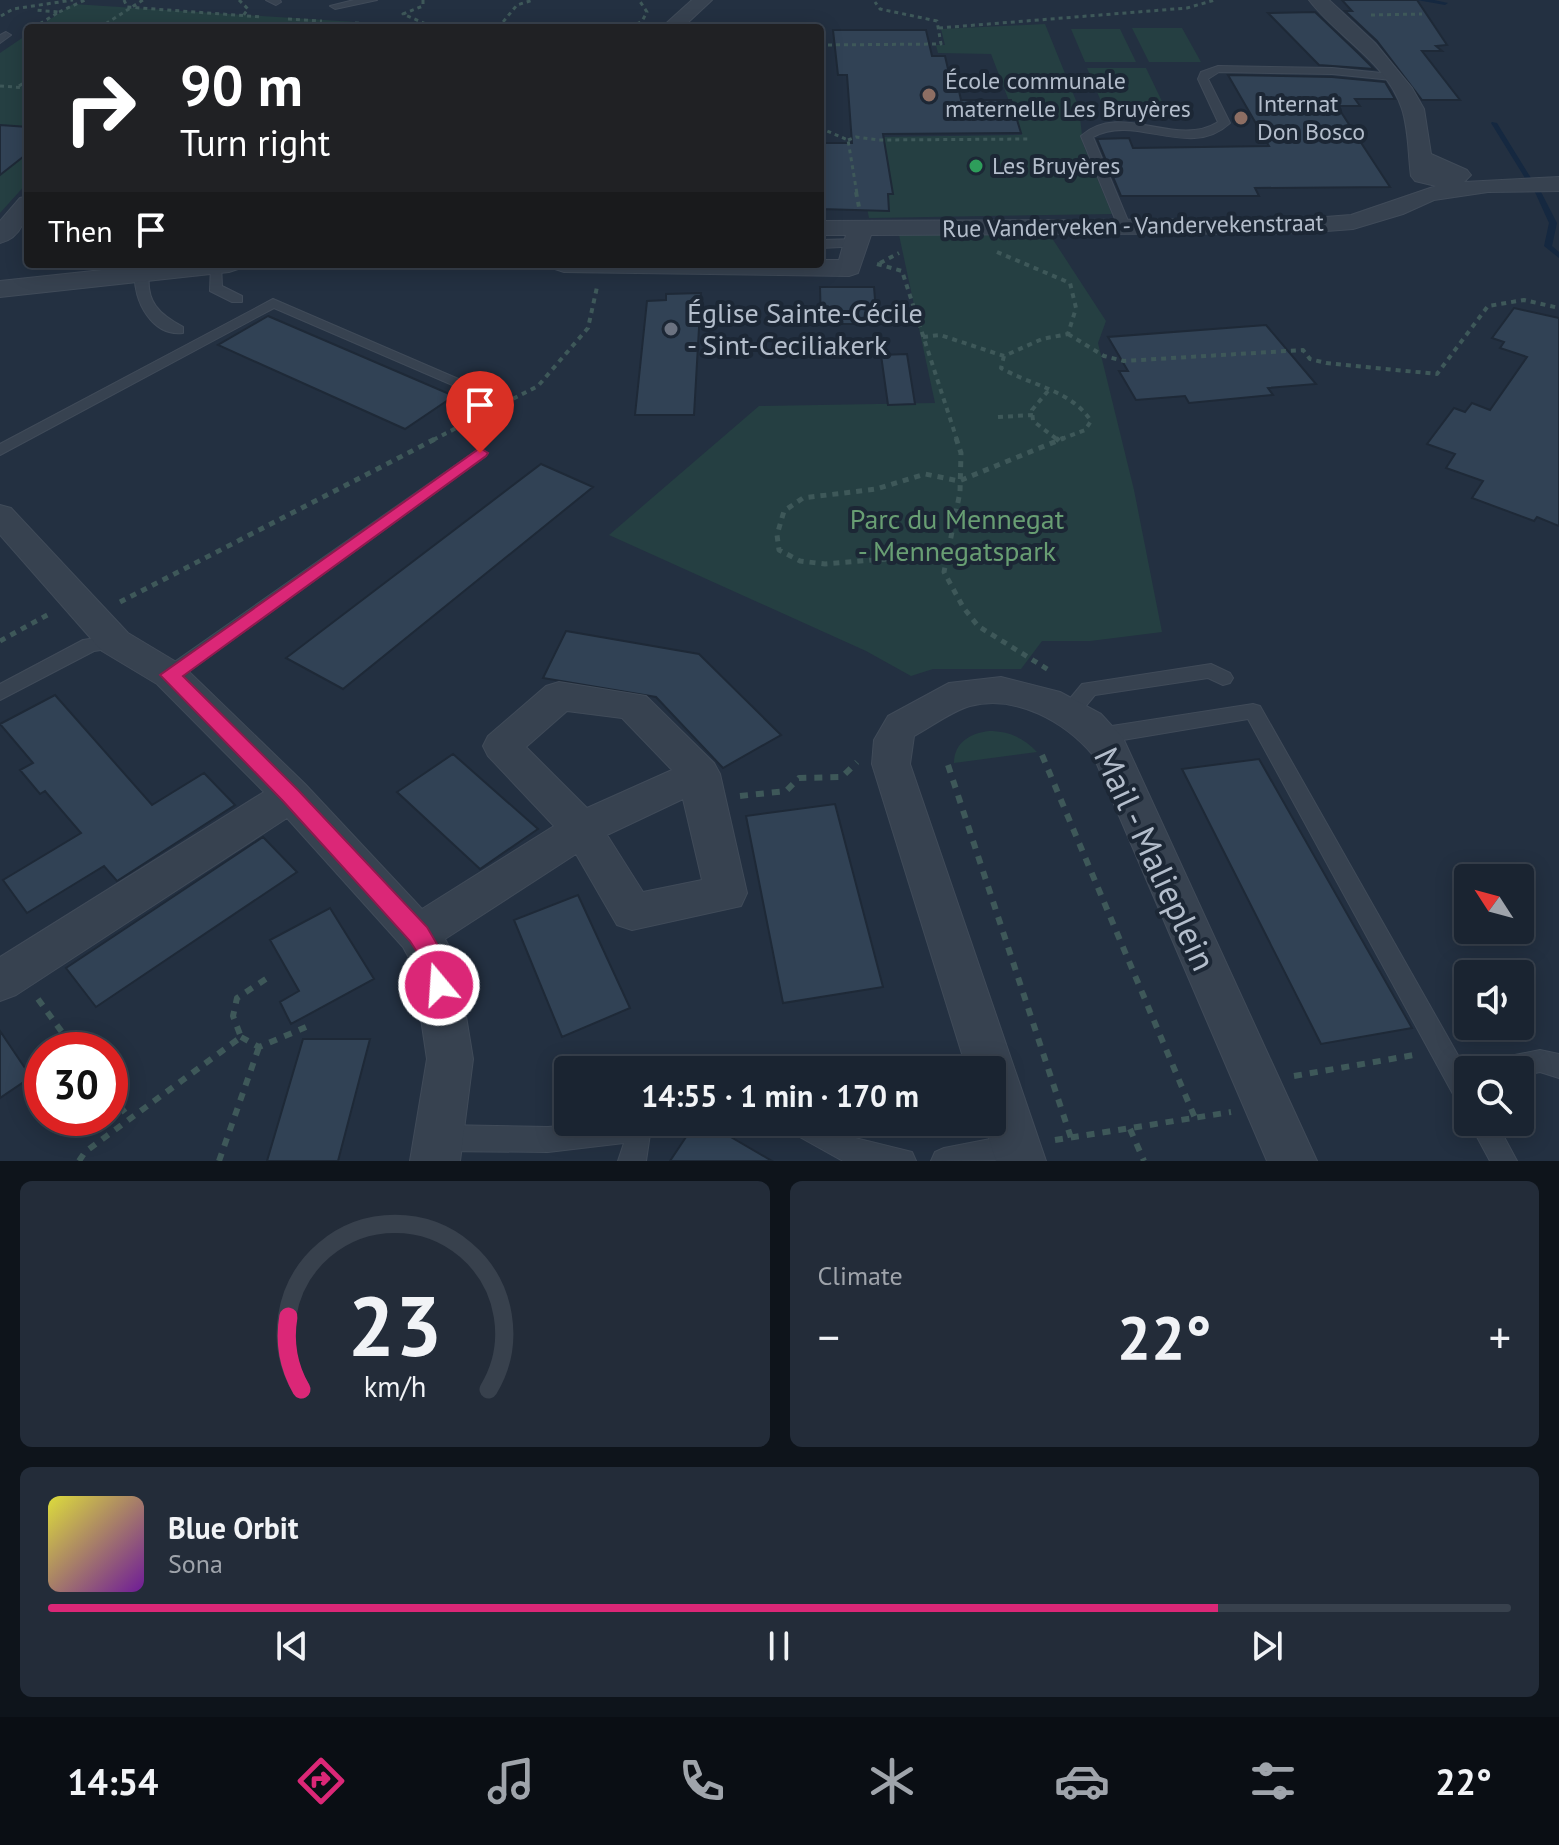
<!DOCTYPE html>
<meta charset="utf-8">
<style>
body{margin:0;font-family:"PT Sans",sans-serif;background:#232c39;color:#f1f3f6;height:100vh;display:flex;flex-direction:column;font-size:30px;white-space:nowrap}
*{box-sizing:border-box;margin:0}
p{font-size:26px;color:#9fa4ab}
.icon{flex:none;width:44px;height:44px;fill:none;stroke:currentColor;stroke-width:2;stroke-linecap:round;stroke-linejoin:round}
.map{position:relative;height:1161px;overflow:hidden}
.side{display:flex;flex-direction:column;gap:20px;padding:20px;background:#0e141b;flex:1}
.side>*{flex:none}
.top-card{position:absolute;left:24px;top:24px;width:800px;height:244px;border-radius:8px;box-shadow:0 4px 20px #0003,0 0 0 2px #38414d;background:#202124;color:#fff;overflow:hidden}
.needle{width:52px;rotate:306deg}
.buttons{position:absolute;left:1454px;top:864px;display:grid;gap:16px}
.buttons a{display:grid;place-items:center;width:80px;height:80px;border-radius:8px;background:#1a2431;box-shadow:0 4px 20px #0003,0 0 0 2px #38414d;font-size:40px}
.speed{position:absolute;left:24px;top:1032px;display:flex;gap:16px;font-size:40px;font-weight:700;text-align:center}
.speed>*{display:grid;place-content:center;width:104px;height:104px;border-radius:50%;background:#1a2431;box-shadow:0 4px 20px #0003,0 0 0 2px #38414d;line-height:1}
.speed .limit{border:12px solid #d22;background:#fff;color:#111}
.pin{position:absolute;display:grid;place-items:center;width:68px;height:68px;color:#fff;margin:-82px -34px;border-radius:50% 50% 50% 0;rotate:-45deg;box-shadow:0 0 8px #0007}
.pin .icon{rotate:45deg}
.me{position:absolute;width:88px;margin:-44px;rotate:342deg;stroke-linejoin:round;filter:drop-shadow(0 0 6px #0008)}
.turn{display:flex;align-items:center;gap:28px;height:168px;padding:0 24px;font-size:36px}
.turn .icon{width:104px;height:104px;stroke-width:2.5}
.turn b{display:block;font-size:56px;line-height:68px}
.then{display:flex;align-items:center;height:76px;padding:0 24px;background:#0003;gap:16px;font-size:30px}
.big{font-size:60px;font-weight:700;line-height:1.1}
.side .widget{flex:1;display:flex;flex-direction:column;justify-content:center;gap:12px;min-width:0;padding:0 28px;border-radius:12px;background:#232c39}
.side .dial{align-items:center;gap:0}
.dial svg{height:208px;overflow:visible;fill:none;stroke:#38414d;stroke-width:7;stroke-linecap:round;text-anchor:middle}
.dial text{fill:#f1f3f6;stroke:none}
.song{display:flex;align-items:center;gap:24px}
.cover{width:96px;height:96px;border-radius:12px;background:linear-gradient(135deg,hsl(60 70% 55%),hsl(280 70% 35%))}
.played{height:8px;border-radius:4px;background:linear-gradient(90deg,#db2777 80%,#38414d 80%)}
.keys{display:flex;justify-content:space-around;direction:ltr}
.heat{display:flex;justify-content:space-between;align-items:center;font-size:44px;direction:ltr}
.side .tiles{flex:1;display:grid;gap:20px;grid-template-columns:1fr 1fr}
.widget:last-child{grid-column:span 2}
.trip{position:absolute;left:554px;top:1056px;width:452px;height:80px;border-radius:8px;background:#1a2431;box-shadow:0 4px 20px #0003,0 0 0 2px #38414d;font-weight:700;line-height:80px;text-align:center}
.menu{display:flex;height:128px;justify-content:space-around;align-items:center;background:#0a0e14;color:#9fa4ab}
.menu .icon{width:56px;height:56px}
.menu .current{color:#db2777}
.menu b{font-size:36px;color:#f1f3f6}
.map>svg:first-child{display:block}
.green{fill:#253f42}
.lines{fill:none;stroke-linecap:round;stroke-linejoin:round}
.stream{fill:#152840;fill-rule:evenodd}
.building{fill:#314255;stroke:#1e2937;stroke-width:2}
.lane-casing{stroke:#404b59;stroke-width:2}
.street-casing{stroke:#404b59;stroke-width:2}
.path-far3{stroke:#3e5859;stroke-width:3;stroke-dasharray:4 4;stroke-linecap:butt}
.path-far2{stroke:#3e5859;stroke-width:4;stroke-dasharray:5 5;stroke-linecap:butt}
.path-far1{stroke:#3e5859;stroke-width:5;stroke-dasharray:6 6;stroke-linecap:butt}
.path{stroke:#3e5859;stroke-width:6;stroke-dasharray:8 8;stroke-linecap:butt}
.lane{fill:#374250;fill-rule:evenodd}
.street{fill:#374250;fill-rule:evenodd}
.route{fill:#db2777;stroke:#8e194d;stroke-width:2}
.education-dot{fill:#8d6e63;stroke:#1c2735;stroke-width:3}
.leisure-dot{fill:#2e9e5b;stroke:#1c2735;stroke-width:3}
.worship-dot{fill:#6b7280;stroke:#1c2735;stroke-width:3}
.labels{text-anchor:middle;stroke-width:8;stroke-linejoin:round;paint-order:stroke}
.far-poi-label{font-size:24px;fill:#b3bdcb;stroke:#1c2735;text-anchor:start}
.far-street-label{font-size:24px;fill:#b3bdcb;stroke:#1c2735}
.poi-label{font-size:28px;fill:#b3bdcb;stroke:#1c2735;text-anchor:start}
.park-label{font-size:28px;fill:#689e73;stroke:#1c2735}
.near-street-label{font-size:34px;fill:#b3bdcb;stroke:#1c2735}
</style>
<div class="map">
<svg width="1559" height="1161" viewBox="0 0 1559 1161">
<rect width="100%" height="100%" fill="#233041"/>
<path class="green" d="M 73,4 L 417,26 L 415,28 L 37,28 Z
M 1045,24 L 1079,108 L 1083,144 L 1112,214 L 869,218 L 863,188 L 878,137 L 1022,135 L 991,54 L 938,53 L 936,45 L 945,45 L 941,29 Z
M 1132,28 L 1182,28 L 1201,62 L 1149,62 Z
M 1071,29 L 1120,29 L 1136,62 L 1085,62 Z
M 28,34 L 28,182 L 0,213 L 0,53 Z
M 1087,68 L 1146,68 L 1170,118 L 1108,118 Z
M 899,235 L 1050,235 L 1106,321 L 1098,343 L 1134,490 L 1162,632 L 1090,641 L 1042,641 L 1021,669 L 933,669 L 911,676 L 866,651 L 609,535 L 759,406 L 935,403 Z
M 989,731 C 1009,731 1024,738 1037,752 L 954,763 C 954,743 970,733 989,731 Z"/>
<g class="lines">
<path class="stream" d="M 1417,0 L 1434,0 L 1448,3 L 1445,5 Z
M 1492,122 L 1497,123 L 1531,178 L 1530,179 L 1525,178 L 1491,123 Z
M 1537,188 L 1540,190 L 1557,223 L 1552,246 L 1559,252 L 1559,258 L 1544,246 L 1549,223 L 1534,190 Z"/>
</g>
<path class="building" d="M 1342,0 L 1417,0 L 1447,45 L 1436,46 L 1442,51 L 1422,51 L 1460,100 L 1422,100 L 1377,41 L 1345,11 L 1352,11 Z
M 1315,12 L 1358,53 L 1374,69 L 1319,65 L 1268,13 Z
M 833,30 L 926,30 L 932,56 L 945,56 L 953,91 L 959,91 L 961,100 L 1011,100 L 1021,133 L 883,134 L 893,194 L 888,194 L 889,211 L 820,209 L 820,143 L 852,143 L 847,75 L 838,75 Z
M 1228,75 L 1332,77 L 1385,82 L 1395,99 L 1355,99 L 1360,106 L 1337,106 L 1390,187 L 1255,188 L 1259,196 L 1121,196 L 1097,139 L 1129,138 L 1133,148 L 1269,146 Z
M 0,125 L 28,127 L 28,153 L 0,175 Z
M 820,287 L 874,287 L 877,324 L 821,324 Z
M 701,293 L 694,415 L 635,415 L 647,301 L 666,300 L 666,294 Z
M 1514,308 L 1559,318 L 1559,526 L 1537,517 L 1534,521 L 1472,498 L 1483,481 L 1446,468 L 1455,454 L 1427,444 L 1454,408 L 1465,412 L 1472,403 L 1490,410 L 1527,357 L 1500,348 L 1504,342 L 1492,338 Z
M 268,316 L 454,396 L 405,429 L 218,345 Z
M 1266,325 L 1316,384 L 1268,388 L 1273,395 L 1189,403 L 1185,396 L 1136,400 L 1119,371 L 1128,371 L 1108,337 Z
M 907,354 L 915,404 L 888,405 L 881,355 Z
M 541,464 L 593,487 L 343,689 L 286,658 Z
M 566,631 L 699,654 L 781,735 L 723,768 L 656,697 L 543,678 Z
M 55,695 L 152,805 L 204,773 L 235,805 L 117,881 L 104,866 L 27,913 L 3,880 L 81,833 L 45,791 L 40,794 L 20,770 L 33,763 L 0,724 Z
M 453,754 L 538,829 L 480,869 L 397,792 Z
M 1259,759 L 1412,1028 L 1321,1044 L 1182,769 Z
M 835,804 L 883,987 L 783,1003 L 746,816 Z
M 263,837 L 297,872 L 96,1007 L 66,968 Z
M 578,895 L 630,1008 L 562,1037 L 514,920 Z
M 330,908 L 374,979 L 291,1024 L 280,1002 L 299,991 L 270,940 Z
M 0,1031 L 31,1077 L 0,1098 Z
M 303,1039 L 370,1039 L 338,1161 L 267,1161 Z
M 696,1122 L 705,1122 L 772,1161 L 670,1161 Z"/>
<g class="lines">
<g class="lane-casing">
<path id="lane" d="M 266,0 L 280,0 L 281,2 L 276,5 Z
M 354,0 L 377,0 L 335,9 L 330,6 Z
M 6,32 L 11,35 L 0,43 L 0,35 Z
M 1218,66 L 1332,68 L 1392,74 L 1397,77 L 1392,80 L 1332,74 L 1219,72 L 1208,79 L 1230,123 C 1189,161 1137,113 1093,137 L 1131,228 L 1120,231 L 1081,136 C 1121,100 1175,149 1218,122 L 1198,79 L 1201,72 Z
M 858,239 L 865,243 L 863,246 L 820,248 L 820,240 Z
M 211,264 L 221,264 L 222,286 L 242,296 L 242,302 L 232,302 L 210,291 Z
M 142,270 L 149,274 C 146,302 159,314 183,327 L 183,333 C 152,337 133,300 135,274 Z
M 273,299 L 470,384 L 467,387 L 457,387 L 274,308 L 0,455 L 0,444 Z
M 480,448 L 488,453 L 486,456 L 177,680 L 163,680 L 160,675 L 163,670 Z
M 115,635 L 122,637 L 124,642 L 122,647 L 94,651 L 0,700 L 0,684 L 83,640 Z
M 1211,664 L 1230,673 L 1233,678 L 1230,683 L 1223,685 L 1208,678 L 1095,695 C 1085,706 1077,723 1061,718 L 1058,713 L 1082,684 Z
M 1253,704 L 1260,706 L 1468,1073 L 1468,1109 L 1459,1105 L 1248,719 L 1099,744 L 1092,741 L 1089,736 L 1092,731 L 1099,728 Z
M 1540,1050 L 1559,1054 L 1559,1078 L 1540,1072 L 1520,1076 L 1520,1070 L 1476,1070 L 1479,1062 Z
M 607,1122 L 663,1122 L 659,1131 L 650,1134 L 646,1161 L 618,1161 L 624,1143 L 548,1152 L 442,1151 L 433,1147 L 429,1138 L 433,1129 L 442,1125 L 548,1127 Z
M 785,1122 L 822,1122 L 847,1136 L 912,1152 L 916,1161 L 843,1161 L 789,1131 Z
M 1469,1122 L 1496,1122 L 1517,1161 L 1490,1161 Z
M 1016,1134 L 1025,1138 L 1029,1147 L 1025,1156 L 1016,1160 L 931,1161 L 935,1152 L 944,1148 Z"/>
</g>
<g class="street-casing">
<path id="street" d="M 692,0 L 712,0 L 682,28 L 661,28 Z
M 1309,0 L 1329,0 L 1375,43 L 1412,88 L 1424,109 L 1431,154 L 1467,170 L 1471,175 L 1464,182 L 1559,177 L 1559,191 L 1488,192 L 1434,200 L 1403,214 L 1353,229 L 1300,233 L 871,235 L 858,273 L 849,276 L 564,272 L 555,269 L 551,264 L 820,264 L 820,260 L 839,260 L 846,235 L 820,235 L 820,221 L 1300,219 L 1351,215 L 1436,186 L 1415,181 L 1411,176 C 1408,154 1409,131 1402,109 C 1387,62 1337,37 1309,0 Z
M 28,196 C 28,216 22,238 0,243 L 0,221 L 20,198 Z
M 158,264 L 242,264 L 238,269 L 229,272 L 0,297 L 0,281 Z
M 0,505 L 11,508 L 128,633 L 183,666 L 305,784 L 422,909 L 554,826 L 488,756 L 483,746 L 488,736 L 546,686 L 559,682 L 646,696 L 714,763 L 720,774 L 747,893 L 741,906 L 632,930 L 617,925 L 576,854 L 445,939 L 457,961 L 473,1059 L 460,1161 L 410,1161 L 427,1059 L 413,965 L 403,947 L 287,818 L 16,995 L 0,1001 L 0,957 L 264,792 L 157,684 L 102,651 L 0,535 ZM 567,711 L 622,718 L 672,770 L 587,808 L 526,747 ZM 683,799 L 702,880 L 643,892 L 607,835 Z
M 1001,677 L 1060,692 L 1101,714 L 1123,738 L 1317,1161 L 1267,1161 L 1093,755 C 1065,722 1016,694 970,706 C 952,711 931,727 914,736 L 910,764 L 1046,1161 L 996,1161 L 984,1122 L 992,1122 L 992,1070 L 967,1070 L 872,764 L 874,740 L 888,716 L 949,683 Z"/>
</g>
<path class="path-far3" d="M 124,0 L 127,7 L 262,17
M 239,0 L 248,9 L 243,16
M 423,0 L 423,6 L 403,14 L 435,28
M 59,12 L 85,0
M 1371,15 L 1422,14
M 1,16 L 13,9 L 73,0
M 288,19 L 322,21
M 355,23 L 417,28 L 426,24
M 33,28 L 59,12 L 34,10
M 99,28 L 143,0
M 498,28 L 517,5 L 533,0
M 630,28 L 642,21 L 647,12 L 639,0
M 939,28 L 1187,8 L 1215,0
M 820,45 L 941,44 L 937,21 L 880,9 L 875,2
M 0,86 L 28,88
M 19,86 L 28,80
M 820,128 L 848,140 L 857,194
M 848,140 L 856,137 L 879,140 L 1030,139"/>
<path class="path-far2" d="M 856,192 L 859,207
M 880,263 L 899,253
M 877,264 L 902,271 L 957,440
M 1068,334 L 1104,356 L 1124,361 L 1303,350 L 1310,359 L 1326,363 L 1437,374 L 1488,306 L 1524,300 L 1559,308
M 923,337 L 940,335 L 1004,356 L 1042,339 L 1068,334 L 1076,308 L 1070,283 L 997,252
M 1004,356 L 1001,368 C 1032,386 1071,390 1091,421 L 1085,430 L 1059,440
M 1048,391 L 1032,410 L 1033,421 L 1058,440
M 998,417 L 1033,415
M 433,440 L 538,386 L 588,328 L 597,287"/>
<path class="path-far1" d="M 956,438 L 961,453 L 960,492 L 944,572 L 963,607 L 978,626 L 1052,672
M 1056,438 L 1059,441
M 947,554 L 825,564 L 800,561 L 779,550 L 777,535 L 784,511 L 803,498 L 876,489 L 925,474 L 959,481 L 1064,438
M 120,602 L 437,438
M 0,641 L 49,614"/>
<path class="path" d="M 1042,755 L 1195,1118
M 948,765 L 1071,1138
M 740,796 L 786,791 L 799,778 L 842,777 L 857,762
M 38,999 L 75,1050
M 241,1037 L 259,1047 L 306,1027
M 1294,1076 L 1414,1055
M 110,1094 L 130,1119
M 1130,1129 L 1144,1161
M 1055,1140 L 1231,1112
M 79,1161 L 85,1152 L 241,1037 L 233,1016 L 237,998 L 272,975
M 219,1161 L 259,1047"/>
<use href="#lane" class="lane"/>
<use href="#street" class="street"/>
</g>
<path class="route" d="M 480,448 L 488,453 L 486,456 L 183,676 L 298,790 L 427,927 L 447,961 L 451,985 L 447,993 L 439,996 L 431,993 L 424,963 L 410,941 L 283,801 L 160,675 Z"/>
<g class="education-dot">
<circle cx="929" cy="95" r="8"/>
<circle cx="1241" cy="118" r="8"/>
</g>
<circle class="leisure-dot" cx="976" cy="166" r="8"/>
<circle class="worship-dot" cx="671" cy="329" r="8"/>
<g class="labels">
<g class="far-poi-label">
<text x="945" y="89">École communale<tspan x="945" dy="28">maternelle Les Bruyères</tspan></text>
<text x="1257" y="112">Internat<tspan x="1257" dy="28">Don Bosco</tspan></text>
<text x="992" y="174">Les Bruyères</text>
</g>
<g class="far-street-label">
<text transform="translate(1133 226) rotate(-1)" y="8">Rue Vanderveken - Vandervekenstraat</text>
</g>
<g class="poi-label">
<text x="687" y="323">Église Sainte-Cécile<tspan x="687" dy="32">- Sint-Ceciliakerk</tspan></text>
</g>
<g class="park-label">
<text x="957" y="529">Parc du Mennegat<tspan x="957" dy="32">- Mennegatspark</tspan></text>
</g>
<g class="near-street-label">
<text transform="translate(1155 859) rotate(65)" y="12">Mail - Malieplein</text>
</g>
</g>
</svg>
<div class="buttons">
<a><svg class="needle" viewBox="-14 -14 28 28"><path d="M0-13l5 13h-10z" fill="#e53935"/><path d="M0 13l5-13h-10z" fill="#9fa4ab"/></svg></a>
<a><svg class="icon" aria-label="sound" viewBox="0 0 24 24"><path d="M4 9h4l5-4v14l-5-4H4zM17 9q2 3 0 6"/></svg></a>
<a><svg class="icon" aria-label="search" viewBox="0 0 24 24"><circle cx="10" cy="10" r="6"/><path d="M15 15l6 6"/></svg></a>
</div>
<div class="speed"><div class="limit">30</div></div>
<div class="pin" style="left:480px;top:453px;background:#d93025"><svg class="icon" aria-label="arrive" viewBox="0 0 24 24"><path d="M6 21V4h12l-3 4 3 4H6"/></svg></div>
<svg class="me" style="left:439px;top:985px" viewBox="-20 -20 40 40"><circle r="17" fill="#db2777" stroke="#fff" stroke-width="3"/><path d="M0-11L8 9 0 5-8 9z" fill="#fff"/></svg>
<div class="trip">14:55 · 1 min · 170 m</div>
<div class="top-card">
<div class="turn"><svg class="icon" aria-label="right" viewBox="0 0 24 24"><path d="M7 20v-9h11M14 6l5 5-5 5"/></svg><div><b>90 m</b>Turn right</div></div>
<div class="then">Then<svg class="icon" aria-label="arrive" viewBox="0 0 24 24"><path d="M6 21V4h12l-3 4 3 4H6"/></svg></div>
</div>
</div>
<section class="side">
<div class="tiles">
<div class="widget dial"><svg viewBox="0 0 100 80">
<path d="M14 69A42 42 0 1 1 86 69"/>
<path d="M14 69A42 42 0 0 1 9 41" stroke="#db2777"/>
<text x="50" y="56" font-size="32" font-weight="700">23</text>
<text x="50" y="72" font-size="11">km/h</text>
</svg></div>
<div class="widget"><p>Climate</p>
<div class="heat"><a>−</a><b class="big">22°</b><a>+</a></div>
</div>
<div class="widget">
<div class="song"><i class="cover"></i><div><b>Blue Orbit</b><p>Sona</p></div></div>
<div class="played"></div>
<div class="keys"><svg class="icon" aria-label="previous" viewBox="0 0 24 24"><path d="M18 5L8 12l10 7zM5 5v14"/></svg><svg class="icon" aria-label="pause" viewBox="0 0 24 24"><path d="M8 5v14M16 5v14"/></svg><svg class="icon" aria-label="next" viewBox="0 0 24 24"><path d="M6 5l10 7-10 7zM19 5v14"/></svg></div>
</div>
</div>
</section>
<nav class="menu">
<b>14:54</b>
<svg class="icon current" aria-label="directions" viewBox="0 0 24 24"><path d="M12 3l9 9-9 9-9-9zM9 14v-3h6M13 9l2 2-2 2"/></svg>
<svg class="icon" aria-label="music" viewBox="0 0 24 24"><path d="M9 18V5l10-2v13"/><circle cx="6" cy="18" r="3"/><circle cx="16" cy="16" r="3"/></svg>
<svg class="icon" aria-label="phone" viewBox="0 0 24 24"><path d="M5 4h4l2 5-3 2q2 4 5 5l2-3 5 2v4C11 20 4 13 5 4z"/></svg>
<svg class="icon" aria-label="climate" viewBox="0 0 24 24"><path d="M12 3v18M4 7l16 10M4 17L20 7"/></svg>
<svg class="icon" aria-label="car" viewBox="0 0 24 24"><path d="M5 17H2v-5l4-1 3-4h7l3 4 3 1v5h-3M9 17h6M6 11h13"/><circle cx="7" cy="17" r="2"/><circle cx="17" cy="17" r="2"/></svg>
<svg class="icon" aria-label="filters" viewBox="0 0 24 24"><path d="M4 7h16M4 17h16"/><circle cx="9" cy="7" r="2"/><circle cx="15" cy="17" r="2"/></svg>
<b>22°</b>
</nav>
